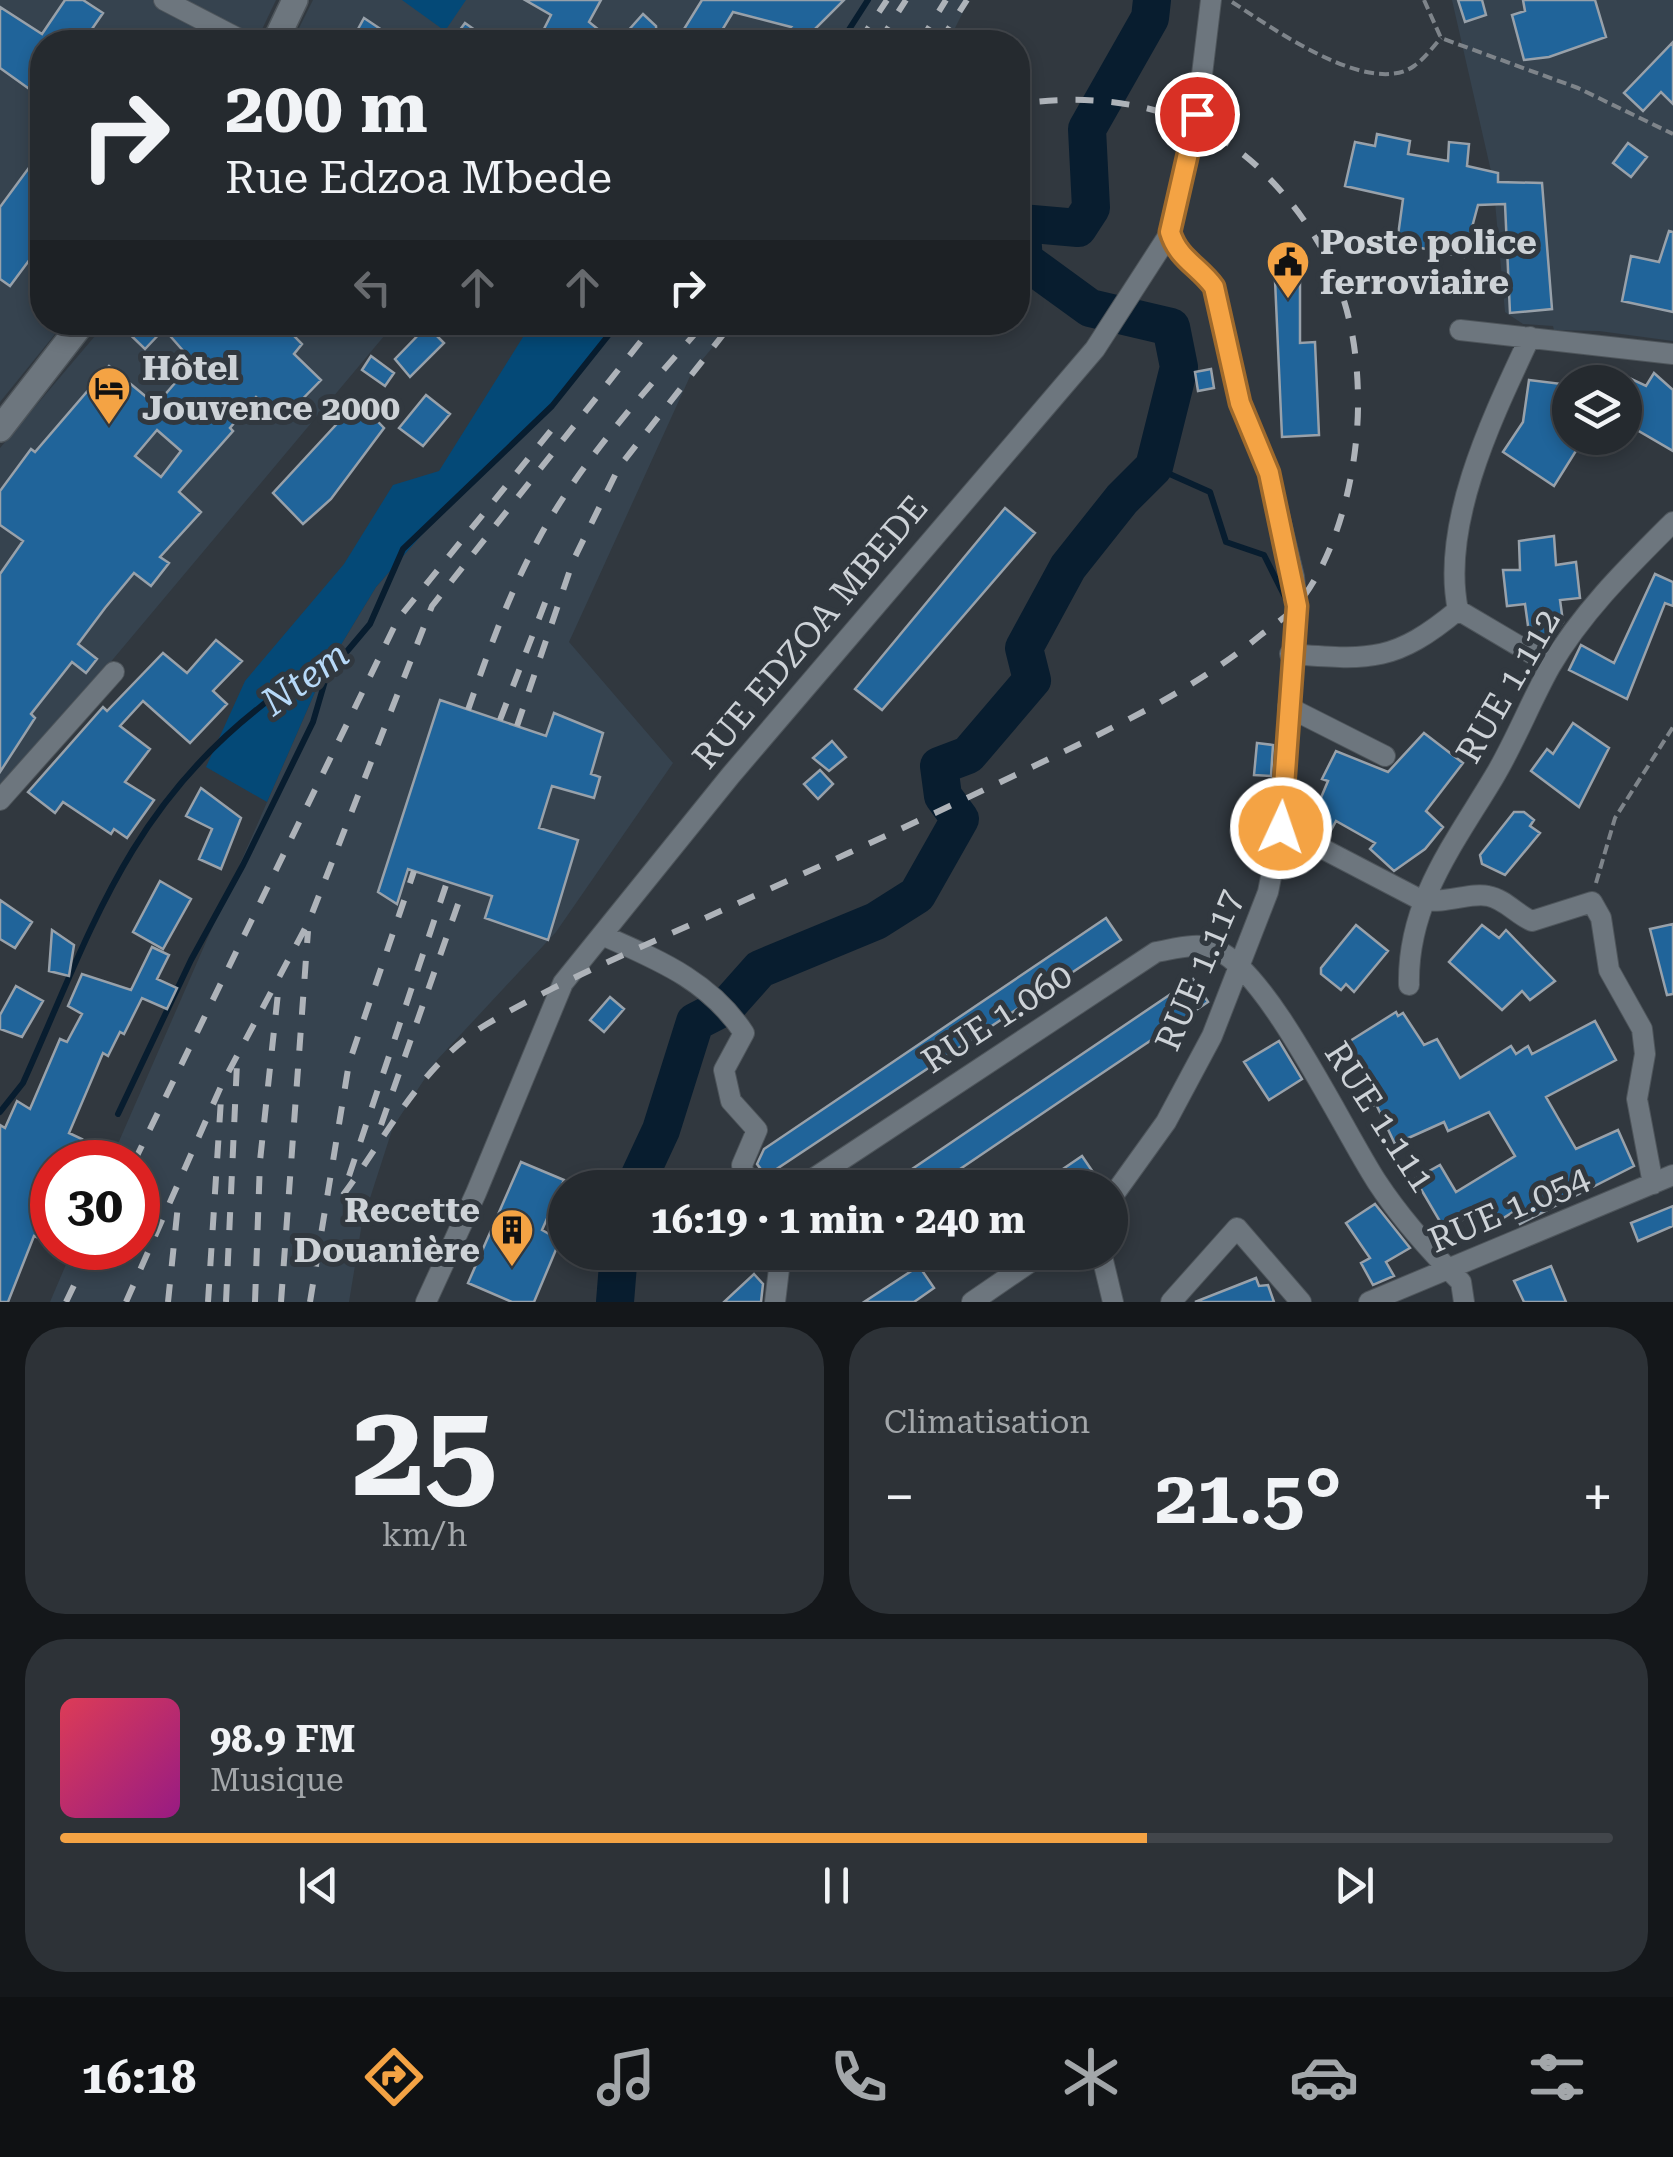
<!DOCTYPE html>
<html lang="fr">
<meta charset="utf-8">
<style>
body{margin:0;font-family:"Roboto Serif",serif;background:#2d3237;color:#f1f3f6;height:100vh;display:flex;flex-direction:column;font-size:38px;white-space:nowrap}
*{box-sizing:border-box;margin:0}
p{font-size:32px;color:#a3a7aa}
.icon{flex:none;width:55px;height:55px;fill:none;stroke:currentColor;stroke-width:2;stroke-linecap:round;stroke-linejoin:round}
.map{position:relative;height:1302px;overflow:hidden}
.details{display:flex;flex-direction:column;gap:25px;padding:25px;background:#14171a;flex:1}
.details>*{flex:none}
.guide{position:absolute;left:30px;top:30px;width:1000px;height:305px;border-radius:40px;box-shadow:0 5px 15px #0003,0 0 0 2px #42464b;background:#252a2f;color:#f1f3f6;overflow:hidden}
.buttons{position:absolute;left:1552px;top:365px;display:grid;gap:20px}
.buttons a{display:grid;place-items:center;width:90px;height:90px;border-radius:50%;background:#252a2f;box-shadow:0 5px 15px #0003,0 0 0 2px #42464b;font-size:50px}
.speed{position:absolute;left:30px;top:1140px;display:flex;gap:20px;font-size:50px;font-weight:700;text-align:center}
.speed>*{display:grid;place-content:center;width:130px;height:130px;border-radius:50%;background:#252a2f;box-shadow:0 5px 15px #0003,0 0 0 2px #42464b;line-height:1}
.speed .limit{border:15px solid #d22;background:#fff;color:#111}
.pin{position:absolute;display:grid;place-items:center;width:85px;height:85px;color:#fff;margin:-42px;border:5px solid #fff;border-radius:50%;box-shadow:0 2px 10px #0007}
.me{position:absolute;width:110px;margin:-55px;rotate:3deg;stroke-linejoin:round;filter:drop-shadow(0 0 8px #0008)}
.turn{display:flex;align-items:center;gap:35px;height:210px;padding:0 30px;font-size:45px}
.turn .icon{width:130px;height:130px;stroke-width:2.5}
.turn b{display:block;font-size:70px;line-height:85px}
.lanes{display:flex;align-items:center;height:95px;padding:0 30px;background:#0003;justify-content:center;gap:50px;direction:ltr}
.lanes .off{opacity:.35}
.big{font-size:75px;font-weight:700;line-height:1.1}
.details .widget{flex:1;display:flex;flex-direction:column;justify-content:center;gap:15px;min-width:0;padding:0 35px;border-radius:40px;background:#2d3237}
.details .dial{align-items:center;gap:0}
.dial b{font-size:130px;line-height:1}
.song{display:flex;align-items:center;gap:30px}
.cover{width:120px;height:120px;border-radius:15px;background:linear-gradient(135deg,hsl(350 70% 55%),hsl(310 70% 35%))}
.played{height:10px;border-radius:5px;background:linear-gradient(90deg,#f4a344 70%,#42464b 70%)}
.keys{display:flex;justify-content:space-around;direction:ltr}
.heat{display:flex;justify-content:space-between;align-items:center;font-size:55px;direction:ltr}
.details .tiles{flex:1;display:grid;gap:25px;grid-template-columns:1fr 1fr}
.widget:last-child{grid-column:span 2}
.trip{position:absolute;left:548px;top:1170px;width:580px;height:100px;border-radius:50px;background:#252a2f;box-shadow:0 5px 15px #0003,0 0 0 2px #42464b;font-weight:700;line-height:100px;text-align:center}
.menu{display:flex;height:160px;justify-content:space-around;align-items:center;background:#0f1113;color:#a3a7aa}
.menu .icon{width:70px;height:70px}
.menu .active{color:#f4a344}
.menu b{font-size:45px;color:#f1f3f6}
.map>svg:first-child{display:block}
.built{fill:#36434f}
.green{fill:#044977}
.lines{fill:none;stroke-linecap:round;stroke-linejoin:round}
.stream{stroke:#081d2f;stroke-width:6}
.river{stroke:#081d2f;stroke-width:38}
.building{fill:#20649a;stroke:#98a1aa;stroke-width:2.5;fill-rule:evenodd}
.minor-casing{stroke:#4e555b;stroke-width:22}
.secondary-casing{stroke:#4e555b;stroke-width:28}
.path{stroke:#7e848a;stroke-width:4;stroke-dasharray:10 5;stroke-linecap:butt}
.minor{stroke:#6d767e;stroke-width:20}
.secondary{stroke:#6d767e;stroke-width:25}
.rail{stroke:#aeb3b9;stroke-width:6;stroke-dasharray:18 18;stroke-linecap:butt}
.route-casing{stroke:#9f6a2c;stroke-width:25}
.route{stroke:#f4a344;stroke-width:18}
.labels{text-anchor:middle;stroke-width:10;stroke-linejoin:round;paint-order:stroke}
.poi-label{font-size:35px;font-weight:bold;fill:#cdd2d7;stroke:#31383f;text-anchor:start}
.street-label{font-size:35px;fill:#cdd2d7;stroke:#31383f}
.water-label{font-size:38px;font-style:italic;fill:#b7d9f8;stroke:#31383f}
</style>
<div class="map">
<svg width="1673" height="1302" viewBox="0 0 1673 1302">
<rect width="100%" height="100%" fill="#31383f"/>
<path class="built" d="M 0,0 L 276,0 L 256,42 L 42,42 L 42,322 L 64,323 L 0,402 Z
M 313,0 L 969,0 L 948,42 L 292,42 Z
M 1452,0 L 1673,0 L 1673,341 L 1599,331 L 1554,330 L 1553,326 L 1523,324 L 1505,312 L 1493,180 Z
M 106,323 L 395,323 L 0,794 L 0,448 Z
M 619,323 L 733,323 L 692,372 L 569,642 L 673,763 L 556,932 L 437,1060 L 393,1127 L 362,1223 L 349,1302 L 50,1302 L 73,1248 L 138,1248 L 138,1162 L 110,1162 L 322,676 L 376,587 L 440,514 L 552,406 Z"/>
<path class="green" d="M 402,0 L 466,0 L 445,31 Z
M 540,323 L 619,323 L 552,406 L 440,514 L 376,587 L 322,676 L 267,802 L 206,767 L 245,681 L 344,564 L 393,485 L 439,471 L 523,337 Z"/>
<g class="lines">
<path class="stream" d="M 841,42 L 868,0
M 1154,467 L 1210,492 L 1226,542 L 1264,555 L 1289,605
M 0,1112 L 23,1083 C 90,934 126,812 260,707 C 284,688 307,665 338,662 L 370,624 L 403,549 L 552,406 L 619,322
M 118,1114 L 191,960 L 243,865 L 313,722 L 325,681 L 338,662"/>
<path class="river" d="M 634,1188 L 661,1130 L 695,1022 L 728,1005 L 760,969 L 876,921 L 917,895 L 960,819 L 943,796 L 939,766 L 968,755 L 1032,680 L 1024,648 L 1068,567 L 1122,499 L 1154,467 L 1179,367 L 1171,327 L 1090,308 L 1024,260 L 1021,223 L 1078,228 L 1091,208 L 1087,129 L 1150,18 L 1152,0
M 615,1302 L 619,1252"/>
</g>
<path class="building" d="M 65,0 L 83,0 L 103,13 L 83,42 L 42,42 L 42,98 L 0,68 L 0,7 L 42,34 Z
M 525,0 L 601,0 L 589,22 L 614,42 L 570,42 L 544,29 L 551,15 Z
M 702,0 L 844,0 L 802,42 L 775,42 L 791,27 L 733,12 L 715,42 L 676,42 Z
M 1458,0 L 1482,0 L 1486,15 L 1465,22 Z
M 1523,0 L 1595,0 L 1606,37 L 1549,57 L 1524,60 L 1512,15 L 1525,11 Z
M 643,14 L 656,26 L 657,42 L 618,42 Z
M 364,18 L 400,42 L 351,42 Z
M 465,23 L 492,42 L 451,42 Z
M 1673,42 L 1673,104 L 1661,92 L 1643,111 L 1624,93 Z
M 1377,134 L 1410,141 L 1408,154 L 1448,161 L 1449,142 L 1469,144 L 1467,166 L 1498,173 L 1498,182 L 1542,183 L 1552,309 L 1510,313 L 1505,204 L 1478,205 L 1464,257 L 1397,243 L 1403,199 L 1345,186 L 1355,142 L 1375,146 Z
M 1628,143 L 1647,157 L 1631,177 L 1613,163 Z
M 42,150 L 42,243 L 10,286 L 0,279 L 0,207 Z
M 1669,231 L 1673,232 L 1673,312 L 1622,301 L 1631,256 L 1659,262 Z
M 1300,279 L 1300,343 L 1315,342 L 1319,435 L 1282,437 L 1275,280 Z
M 117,322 L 307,322 L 295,337 L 302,344 L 294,354 L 321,380 L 282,420 L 256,397 L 230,428 L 233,431 L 179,492 L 201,512 L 160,557 L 169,563 L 151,586 L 134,573 L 105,608 L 78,644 L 97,659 L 86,673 L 72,662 L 31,714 L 35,718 L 0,772 L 0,574 L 23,541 L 0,525 L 0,491 L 31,449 L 35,452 L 109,366 L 156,405 L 193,362 L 164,329 L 145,349 ZM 157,430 L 181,451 L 161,477 L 135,456 Z
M 427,326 L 444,343 L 410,377 L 395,359 Z
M 371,356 L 394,373 L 385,386 L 362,370 Z
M 1211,369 L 1214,388 L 1198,391 L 1195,372 Z
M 1654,373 L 1673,390 L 1673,451 L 1625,423 L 1625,376 L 1646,386 Z
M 1529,380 L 1570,385 L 1570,438 L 1584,438 L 1554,486 L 1503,452 L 1523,422 Z
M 426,395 L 450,414 L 423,446 L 399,428 Z
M 358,401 L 384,428 L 331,499 L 303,524 L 273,493 Z
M 1005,508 L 1035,533 L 882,710 L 855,689 Z
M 1554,536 L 1556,565 L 1576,562 L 1580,598 L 1560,600 L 1563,622 L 1552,639 L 1538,640 L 1537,631 L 1529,633 L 1525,604 L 1507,606 L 1503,570 L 1520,570 L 1519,541 Z
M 1655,574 L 1673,582 L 1673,606 L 1665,603 L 1627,699 L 1569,670 L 1581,645 L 1614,663 Z
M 216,640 L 242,661 L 213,691 L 227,704 L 190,743 L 143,701 L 120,726 L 150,749 L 125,782 L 154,800 L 127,838 L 114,829 L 111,834 L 63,802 L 55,813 L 28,792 L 103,707 L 107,711 L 163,653 L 187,673 Z
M 440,700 L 546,736 L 554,713 L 603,733 L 591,774 L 600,777 L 594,798 L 552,786 L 539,828 L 578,840 L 548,940 L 485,918 L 492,896 L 408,869 L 397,904 L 378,892 Z
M 1573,723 L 1609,748 L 1579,807 L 1531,771 L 1547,749 L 1553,754 Z
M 1424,733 L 1463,763 L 1426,811 L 1443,827 L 1425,849 L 1394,871 L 1370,849 L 1375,843 L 1336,821 L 1328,836 L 1309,826 L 1328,781 L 1322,779 L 1336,751 L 1388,772 Z
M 832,741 L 846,757 L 829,771 L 813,758 Z
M 1257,743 L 1273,745 L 1271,776 L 1254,775 Z
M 820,770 L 833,784 L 818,799 L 804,784 Z
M 201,788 L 241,818 L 221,869 L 199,859 L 212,829 L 186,816 Z
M 1514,812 L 1524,812 L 1534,820 L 1530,826 L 1540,833 L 1505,875 L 1482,864 L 1480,855 Z
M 160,881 L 191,899 L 163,949 L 133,932 Z
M 0,900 L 32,922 L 15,948 L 0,939 Z
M 1106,918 L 1121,940 L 766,1176 L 757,1164 L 764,1149 Z
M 1673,924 L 1673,994 L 1667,995 L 1650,929 Z
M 1356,925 L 1388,951 L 1354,992 L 1346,984 L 1341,990 L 1321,974 L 1321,968 Z
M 1482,925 L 1499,938 L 1506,930 L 1555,981 L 1530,1000 L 1522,991 L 1502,1010 L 1449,962 Z
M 52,930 L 74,945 L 69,976 L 49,971 Z
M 152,947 L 169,955 L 157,979 L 177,988 L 167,1009 L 142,998 L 124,1034 L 120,1032 L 108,1056 L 103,1053 L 69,1133 L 82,1139 L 71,1162 L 52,1162 L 52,1211 L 39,1238 L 34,1236 L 8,1302 L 0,1302 L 0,1125 L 5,1128 L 17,1101 L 30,1109 L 60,1039 L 67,1042 L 82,1014 L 68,1006 L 82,974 L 131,990 Z
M 1193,979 L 1208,1002 L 1071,1094 L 932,1188 L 884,1188 Z
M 16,986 L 43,1001 L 22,1037 L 0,1029 L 0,1015 Z
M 610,997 L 624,1009 L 604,1032 L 590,1020 Z
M 1396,1012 L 1398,1016 L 1403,1013 L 1424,1045 L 1437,1039 L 1460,1078 L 1511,1046 L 1516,1054 L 1528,1046 L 1532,1054 L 1595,1021 L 1616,1060 L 1546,1097 L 1576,1149 L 1618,1130 L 1634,1166 L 1520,1224 L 1513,1212 L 1497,1222 L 1486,1206 L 1445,1230 L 1415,1179 L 1440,1165 L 1456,1192 L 1515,1156 L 1489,1112 L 1448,1131 L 1444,1122 L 1395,1144 L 1376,1104 L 1371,1107 L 1356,1082 L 1368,1076 L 1349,1047 L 1350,1041 Z
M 1279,1041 L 1302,1079 L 1269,1100 L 1244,1062 Z
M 1082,1156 L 1097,1178 L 1083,1188 L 1035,1188 Z
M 521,1162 L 564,1180 L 542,1230 L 560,1240 L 534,1302 L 512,1302 L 468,1283 Z
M 1375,1204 L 1410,1248 L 1386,1262 L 1394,1276 L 1373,1285 L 1361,1263 L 1370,1258 L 1346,1223 Z
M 1673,1206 L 1673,1226 L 1638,1241 L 1631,1223 Z
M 919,1266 L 934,1288 L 914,1302 L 864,1302 Z
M 1551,1266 L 1566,1302 L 1524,1302 L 1514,1281 Z
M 754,1274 L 763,1284 L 761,1302 L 724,1302 Z
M 1256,1278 L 1259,1286 L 1268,1285 L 1274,1302 L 1195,1302 Z"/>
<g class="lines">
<g class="minor-casing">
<path id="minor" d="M 164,0 L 245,42
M 1460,330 L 1673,354
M 1458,610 L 1551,665
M 1290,654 C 1370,660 1394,663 1458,610 C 1440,523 1494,414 1530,337
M 1288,707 L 1385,756
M 0,800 L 114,672
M 1281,827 L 1421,900 C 1447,904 1471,892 1488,896 C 1505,899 1517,915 1532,921 L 1592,902 L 1601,918 L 1609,970 L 1642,1029 L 1645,1054 L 1637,1099 L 1653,1184
M 602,935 C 658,960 709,980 744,1033 L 724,1070 L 731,1101 L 757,1130 L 742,1165 L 746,1188
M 1409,985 C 1407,903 1454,844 1494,777 C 1515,742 1530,703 1550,667 C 1582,612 1628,567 1673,522
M 799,1188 L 1156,952 C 1174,949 1199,941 1217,950 C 1270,974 1343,1130 1377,1182 C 1400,1217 1432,1253 1461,1282 L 1464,1302
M 1110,1200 L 1166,1122 L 1212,1036 L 1268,892 L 1281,827 L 1297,606 L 1294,577 L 1269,473 L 1240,403 L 1214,287 C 1199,266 1178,259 1170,233
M 1101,1252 L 1113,1302
M 426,1302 L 476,1193 L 563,983 L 731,775 L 1095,349 L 1170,233 L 1196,124 L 1211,0
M 775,1302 L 781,1252
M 972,1302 L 1045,1252
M 1171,1302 L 1237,1228 L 1301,1302
M 1369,1302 L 1673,1175"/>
</g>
<g class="secondary-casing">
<path id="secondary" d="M 275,42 L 295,0
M 0,429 L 83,322"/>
</g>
<path class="path" d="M 1424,0 L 1441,38 L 1578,88 L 1673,134
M 1232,2 C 1271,27 1369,98 1414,66 C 1424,59 1433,47 1441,38
M 1596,883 L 1615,818 L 1673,727"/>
<use href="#minor" class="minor"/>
<use href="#secondary" class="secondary"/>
<path class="rail" d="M 859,42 L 887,0
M 879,42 L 906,0
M 920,42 L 946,0
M 940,42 L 967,0
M 468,710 C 488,652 509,594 538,540 C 581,460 646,391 705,322
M 500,720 L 548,595
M 517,726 L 573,561 L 619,467 L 733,322
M 381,1125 L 464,887
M 134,1162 L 398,619 L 553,428
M 349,1176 L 447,882
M 343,1195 C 387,1136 422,1063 487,1024 C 563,979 645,946 725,909 C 837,859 949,807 1059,754 C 1131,719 1200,685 1262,634 C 1274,625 1288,616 1298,604 C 1340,552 1359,464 1358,398 C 1357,305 1328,237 1262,171 C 1197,107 1105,91 1018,104
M 66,1302 L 92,1248
M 126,1302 L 222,1084 L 309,921 L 432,606 L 656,322
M 168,1302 L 179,1195
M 208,1302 L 221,1099
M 226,1302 L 237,1063
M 255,1302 L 260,1161 L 278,993
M 281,1302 L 308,931
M 310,1302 L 349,1063 L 414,871"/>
</g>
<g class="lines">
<g class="route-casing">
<path id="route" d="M 1197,114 L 1170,232 C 1178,259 1199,266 1214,287 L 1240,403 L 1269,473 L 1297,606 L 1281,828"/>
</g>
<use href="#route" class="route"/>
</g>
<defs>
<g id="civic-pin" transform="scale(2.25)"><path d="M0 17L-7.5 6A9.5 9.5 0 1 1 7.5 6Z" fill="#f4a344" stroke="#31383f"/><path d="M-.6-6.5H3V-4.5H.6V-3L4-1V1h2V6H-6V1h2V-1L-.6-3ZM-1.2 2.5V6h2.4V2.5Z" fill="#111"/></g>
<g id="hotel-pin" transform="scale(2.25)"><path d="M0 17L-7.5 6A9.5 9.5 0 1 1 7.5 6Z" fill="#f4a344" stroke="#31383f"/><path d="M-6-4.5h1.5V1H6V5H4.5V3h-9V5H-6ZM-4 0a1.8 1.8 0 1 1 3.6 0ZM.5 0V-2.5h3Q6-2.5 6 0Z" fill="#111"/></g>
<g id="building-pin" transform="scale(2.25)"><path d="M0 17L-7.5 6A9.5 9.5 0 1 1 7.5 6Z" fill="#f4a344" stroke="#31383f"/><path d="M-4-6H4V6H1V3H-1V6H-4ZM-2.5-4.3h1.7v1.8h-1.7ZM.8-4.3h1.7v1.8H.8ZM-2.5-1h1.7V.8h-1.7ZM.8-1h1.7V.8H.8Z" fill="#111"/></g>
</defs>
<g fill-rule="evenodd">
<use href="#civic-pin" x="1288" y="262"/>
<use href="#hotel-pin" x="109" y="388"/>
<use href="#building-pin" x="512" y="1230"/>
</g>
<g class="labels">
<g class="poi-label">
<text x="1320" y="254">Poste police<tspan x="1320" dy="40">ferroviaire</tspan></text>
<text x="142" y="380">Hôtel<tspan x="142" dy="40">Jouvence 2000</tspan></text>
<text x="480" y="1222" text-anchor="end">Recette<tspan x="480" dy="40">Douanière</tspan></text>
</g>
<g class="street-label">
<text transform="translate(810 632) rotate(-50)" y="12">RUE EDZOA MBEDE</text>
<text transform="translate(1508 686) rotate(-60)" y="12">RUE 1.112</text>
<text transform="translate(1199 970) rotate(-67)" y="12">RUE 1.117</text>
<text transform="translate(997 1018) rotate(-33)" y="12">RUE 1.060</text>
<text transform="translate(1380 1117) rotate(57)" y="12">RUE 1.111</text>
<text transform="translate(1509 1209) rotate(-23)" y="12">RUE 1.054</text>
</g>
<g class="water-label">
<text transform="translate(305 678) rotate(-36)" y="13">Ntem</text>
</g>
</g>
</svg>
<div class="buttons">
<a><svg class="icon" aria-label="layers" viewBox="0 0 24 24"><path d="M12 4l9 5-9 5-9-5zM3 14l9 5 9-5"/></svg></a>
</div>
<div class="speed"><div class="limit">30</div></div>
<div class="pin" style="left:1197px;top:114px;background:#d93025"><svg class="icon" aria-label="arrive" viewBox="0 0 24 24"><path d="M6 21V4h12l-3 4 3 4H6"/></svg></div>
<svg class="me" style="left:1281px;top:828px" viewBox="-20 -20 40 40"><circle r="17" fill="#f4a344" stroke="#fff" stroke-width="3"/><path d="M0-11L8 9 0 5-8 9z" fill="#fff"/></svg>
<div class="trip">16:19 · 1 min · 240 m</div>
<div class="guide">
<div class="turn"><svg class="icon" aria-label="right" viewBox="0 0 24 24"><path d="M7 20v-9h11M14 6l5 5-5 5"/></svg><div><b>200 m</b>Rue Edzoa Mbede</div></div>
<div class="lanes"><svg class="icon off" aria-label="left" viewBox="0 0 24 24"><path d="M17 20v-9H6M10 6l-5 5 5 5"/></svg><svg class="icon off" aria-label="ahead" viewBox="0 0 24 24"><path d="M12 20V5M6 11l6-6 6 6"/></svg><svg class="icon off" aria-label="ahead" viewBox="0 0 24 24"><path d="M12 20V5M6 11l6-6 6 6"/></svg><svg class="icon" aria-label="right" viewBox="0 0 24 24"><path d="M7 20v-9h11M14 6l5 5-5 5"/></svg></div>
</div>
</div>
<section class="details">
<div class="tiles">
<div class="widget dial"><b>25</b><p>km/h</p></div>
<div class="widget"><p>Climatisation</p>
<div class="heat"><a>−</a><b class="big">21.5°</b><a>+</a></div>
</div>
<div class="widget">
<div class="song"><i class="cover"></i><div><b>98.9 FM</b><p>Musique</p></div></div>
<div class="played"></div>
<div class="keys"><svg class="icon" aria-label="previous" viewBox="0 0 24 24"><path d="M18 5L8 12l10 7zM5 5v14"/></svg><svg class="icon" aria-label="pause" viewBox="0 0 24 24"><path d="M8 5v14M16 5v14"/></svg><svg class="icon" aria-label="next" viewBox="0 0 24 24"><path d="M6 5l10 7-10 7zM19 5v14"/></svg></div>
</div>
</div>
</section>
<nav class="menu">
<b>16:18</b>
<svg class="icon active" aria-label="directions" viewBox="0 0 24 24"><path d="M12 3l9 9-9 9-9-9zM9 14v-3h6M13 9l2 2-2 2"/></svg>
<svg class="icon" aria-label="music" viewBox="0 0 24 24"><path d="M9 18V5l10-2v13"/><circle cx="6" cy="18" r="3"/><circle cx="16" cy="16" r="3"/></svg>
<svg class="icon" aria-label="phone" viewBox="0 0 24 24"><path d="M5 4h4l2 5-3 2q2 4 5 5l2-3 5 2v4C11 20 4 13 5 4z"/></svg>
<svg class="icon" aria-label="climate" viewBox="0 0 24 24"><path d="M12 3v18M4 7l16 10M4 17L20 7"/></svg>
<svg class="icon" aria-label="car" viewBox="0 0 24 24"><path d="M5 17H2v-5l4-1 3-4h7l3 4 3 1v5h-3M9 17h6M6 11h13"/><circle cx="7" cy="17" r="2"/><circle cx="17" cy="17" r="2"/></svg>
<svg class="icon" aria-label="filters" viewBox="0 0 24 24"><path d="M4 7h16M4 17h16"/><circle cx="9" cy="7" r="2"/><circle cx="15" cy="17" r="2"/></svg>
</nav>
